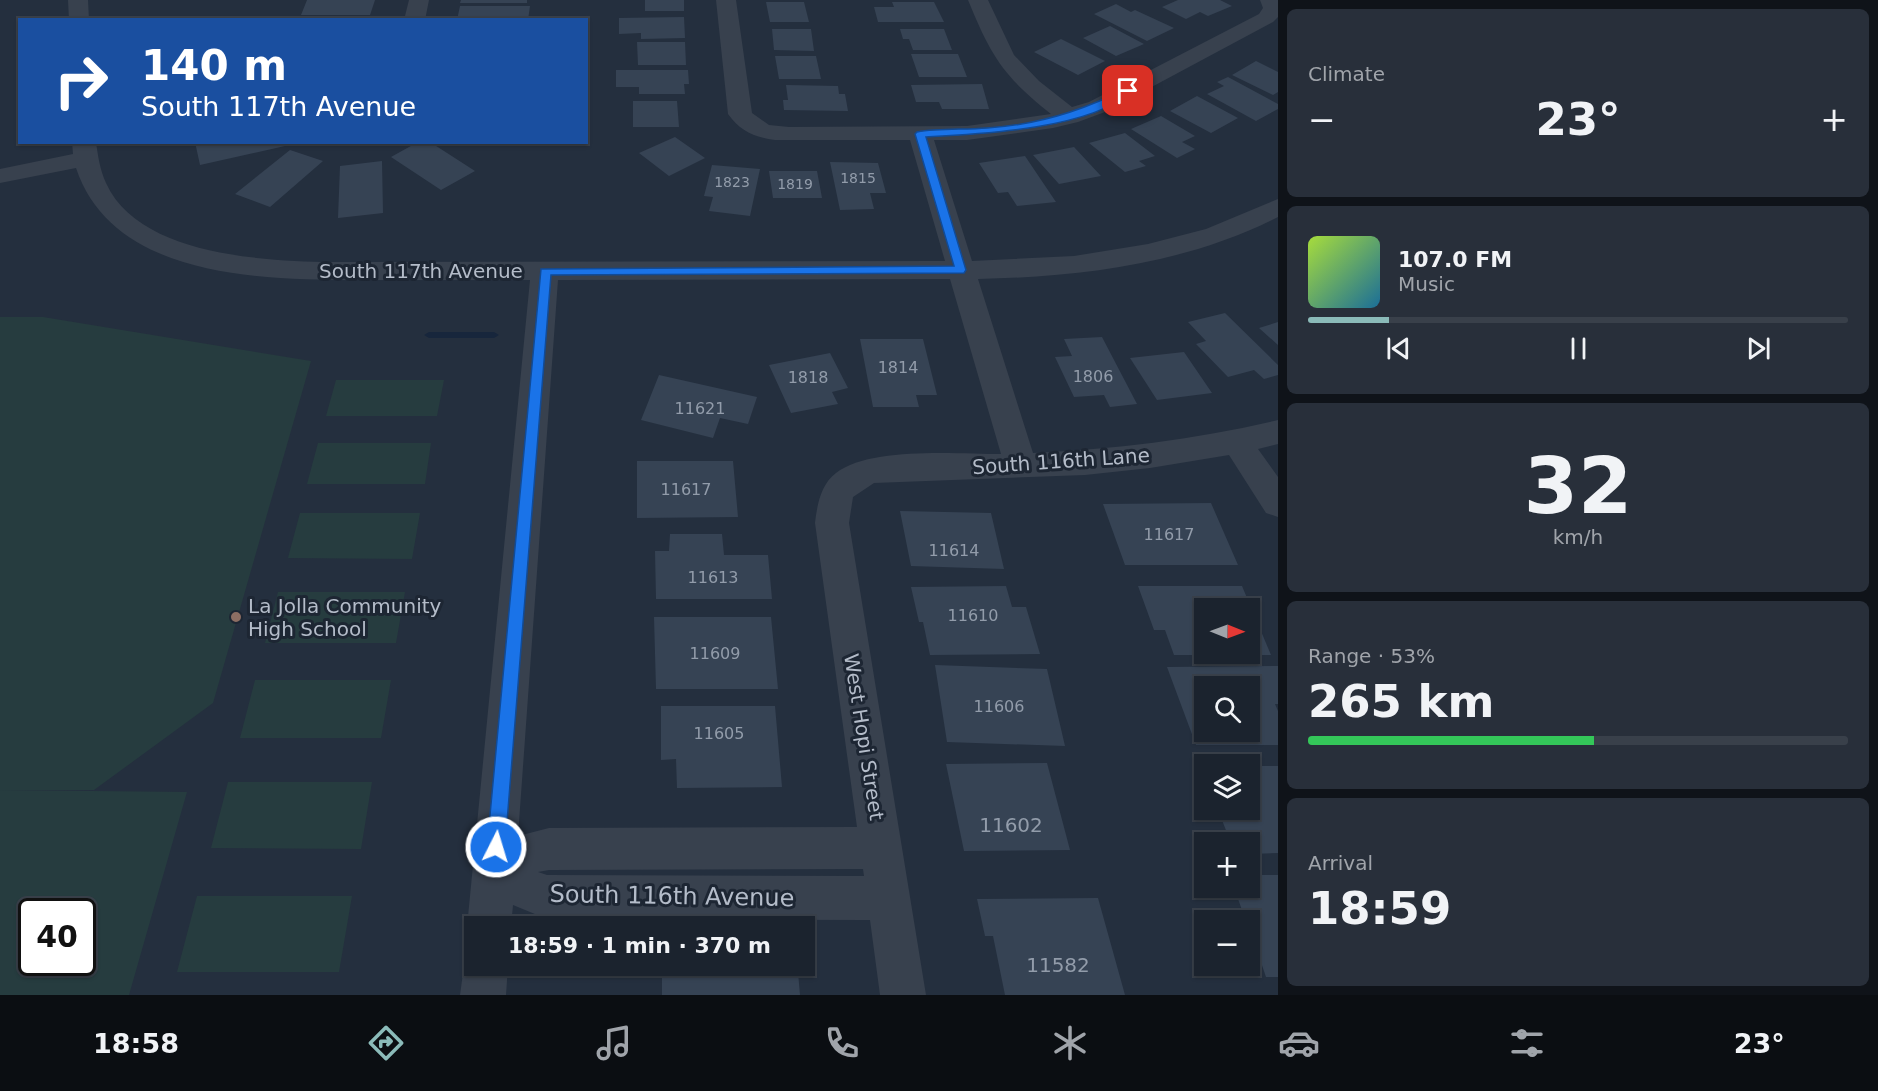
<!DOCTYPE html>
<meta charset="utf-8">
<style>
body{margin:0;font-family:"DejaVu Sans",sans-serif;background:#282f3a;color:#f1f3f6;height:100vh;display:flex;flex-direction:column;font-size:22px;white-space:nowrap}
*{box-sizing:border-box;margin:0}
p{font-size:20px;color:#a0a4aa}
.icon{flex:none;width:33px;height:33px;fill:none;stroke:currentColor;stroke-width:2;stroke-linecap:round;stroke-linejoin:round}
.map{position:relative;flex:1;overflow:hidden}
.panel{display:flex;flex-direction:column;gap:9px;padding:9px;background:#0f1319;width:600px}
.panel>*{flex:none}
.guide{position:absolute;left:18px;top:18px;width:570px;height:126px;border-radius:0px;box-shadow:0 2px 4px #0004,0 0 0 2px #39404a;background:#1a4fa0;color:#fff;overflow:hidden}
.needle{width:39px;rotate:91deg}
.fabs{position:absolute;left:1194px;top:598px;display:grid;gap:12px}
.fabs a{display:grid;place-items:center;width:66px;height:66px;border-radius:0px;background:#1b232e;box-shadow:0 2px 4px #0004,0 0 0 2px #39404a;font-size:30px}
.speed{position:absolute;left:18px;top:898px;display:flex;gap:12px;font-size:30px;font-weight:700;text-align:center}
.speed>*{display:grid;place-content:center;width:78px;height:78px;border-radius:50%;background:#1b232e;box-shadow:0 2px 4px #0004,0 0 0 2px #39404a;line-height:1}
.speed .limit{border:3px solid #111;border-radius:9px;background:#fff;color:#111}
.pin{position:absolute;display:grid;place-items:center;width:51px;height:51px;color:#fff;margin:-26px;border-radius:12px;box-shadow:0 3px 9px #0006}
.me{position:absolute;width:66px;margin:-33px;rotate:5deg;stroke-linejoin:round;filter:drop-shadow(0 0 4px #0008)}
.turn{display:flex;align-items:center;gap:21px;height:126px;padding:0 24px;font-size:27px}
.turn .icon{width:78px;height:78px;stroke-width:2.5}
.turn b{display:block;font-size:42px;line-height:51px}
.big{font-size:45px;font-weight:600;line-height:1.1}
.panel .widget{flex:1;display:flex;flex-direction:column;justify-content:center;gap:9px;min-width:0;padding:0 21px;border-radius:9px;background:#282f3a}
.panel .dial{align-items:center;gap:0}
.dial b{font-size:78px;line-height:1}
.song{display:flex;align-items:center;gap:18px}
.cover{width:72px;height:72px;border-radius:9px;background:linear-gradient(135deg,hsl(80 70% 55%),hsl(200 70% 35%))}
.played{height:6px;border-radius:3px;background:linear-gradient(90deg,#8bbbb9 15%,#39404a 15%)}
.keys{display:flex;justify-content:space-around;direction:ltr}
.heat{display:flex;justify-content:space-between;align-items:center;font-size:33px;direction:ltr}
.charge{height:9px;border-radius:4px;background:linear-gradient(90deg,#34c759 53%,#39404a 0)}
.trip{position:absolute;left:464px;top:916px;width:351px;height:60px;border-radius:0px;background:#1b232e;box-shadow:0 2px 4px #0004,0 0 0 2px #39404a;font-weight:600;line-height:60px;text-align:center}
.menu{display:flex;height:96px;justify-content:space-around;align-items:center;background:#0b0e12;color:#a0a4aa}
.menu .icon{width:42px;height:42px}
.menu .active{color:#8bbbb9}
.menu b{font-size:27px;color:#f1f3f6}
main{display:flex;flex:1;min-height:0}
.map>svg:first-child{display:block}
.green{fill:#263c3f;fill-rule:evenodd}
.lines{fill:none;stroke-linecap:round;stroke-linejoin:round}
.stream{fill:#17263c;fill-rule:evenodd}
.building{fill:#364354;fill-rule:evenodd}
.minor{fill:#38414e;fill-rule:evenodd}
.route{fill:#1a73e8;stroke:#114b97;stroke-width:1.5}
.education-dot{fill:#8d6e63;stroke:#1d2633;stroke-width:2}
.labels{text-anchor:middle;stroke-width:6;stroke-linejoin:round;paint-order:stroke}
.far-number-label{font-size:14px;fill:#929caa}
.number-label{font-size:16px;fill:#929caa}
.street-label{font-size:20px;fill:#b4bcc9;stroke:#1d2633}
.poi-label{font-size:20px;fill:#b4bcc9;stroke:#1d2633;text-anchor:start}
.near-number-label{font-size:20px;fill:#929caa}
.near-street-label{font-size:24px;fill:#b4bcc9;stroke:#1d2633}
</style>
<main>
<div class="map">
<svg width="1278" height="995" viewBox="0 0 1278 995">
<rect width="100%" height="100%" fill="#242f3e"/>
<path class="green" d="M 0,317 L 43,317 L 311,361 L 213,703 L 94,790 L 0,790 Z
M 336,380 L 444,380 L 437,416 L 326,416 Z
M 318,443 L 431,443 L 425,484 L 307,484 Z
M 300,513 L 420,513 L 412,559 L 288,558 Z
M 278,592 L 405,592 L 396,643 L 265,643 Z
M 255,680 L 391,680 L 381,738 L 240,738 Z
M 228,782 L 372,782 L 361,849 L 211,848 Z
M 0,790 L 187,792 L 129,995 L 0,995 ZM 32,912 L 82,912 L 82,963 L 32,963 Z
M 197,896 L 352,896 L 339,972 L 177,972 Z"/>
<g class="lines">
<path class="stream" d="M 429,332 L 494,332 L 499,335 L 494,338 L 429,338 L 424,335 Z"/>
</g>
<path class="building" d="M 307,0 L 375,0 L 370,15 L 301,15 Z
M 461,0 L 527,0 L 527,3 L 460,3 Z
M 645,0 L 684,0 L 684,11 L 645,11 Z
M 1178,0 L 1220,0 L 1232,6 L 1208,16 L 1200,12 L 1186,19 L 1162,7 Z
M 766,2 L 804,2 L 809,22 L 770,22 Z
M 892,2 L 934,2 L 944,22 L 878,22 L 874,7 L 894,7 Z
M 1116,4 L 1131,12 L 1135,10 L 1174,28 L 1147,41 L 1094,14 Z
M 460,6 L 530,6 L 528,20 L 457,20 Z
M 684,17 L 685,38 L 641,39 L 641,33 L 619,34 L 619,18 Z
M 1110,26 L 1144,44 L 1116,56 L 1083,38 Z
M 772,29 L 811,29 L 814,51 L 774,50 Z
M 900,29 L 944,29 L 952,50 L 913,50 L 909,39 L 903,39 Z
M 1061,39 L 1105,61 L 1078,75 L 1034,52 Z
M 637,42 L 685,42 L 686,65 L 638,65 Z
M 911,54 L 958,54 L 967,77 L 919,77 Z
M 775,56 L 816,56 L 821,79 L 779,79 Z
M 1256,61 L 1278,72 L 1278,92 L 1273,95 L 1232,75 Z
M 616,70 L 688,70 L 689,84 L 684,84 L 685,94 L 639,94 L 639,87 L 616,87 Z
M 1228,77 L 1278,104 L 1278,109 L 1256,121 L 1207,94 L 1224,86 L 1217,82 Z
M 982,84 L 989,109 L 942,109 L 939,102 L 916,102 L 911,85 Z
M 786,85 L 838,86 L 839,94 L 845,94 L 848,111 L 784,110 L 783,100 L 788,100 Z
M 1197,96 L 1238,118 L 1211,133 L 1170,111 Z
M 633,101 L 677,101 L 679,127 L 633,127 Z
M 1161,116 L 1195,136 L 1182,142 L 1195,149 L 1177,158 L 1131,129 Z
M 1125,133 L 1155,156 L 1139,161 L 1146,166 L 1125,172 L 1089,143 Z
M 675,137 L 705,158 L 669,176 L 639,153 Z
M 195,142 L 283,142 L 285,146 L 200,165 Z
M 418,142 L 430,142 L 475,171 L 441,190 L 391,157 Z
M 1074,147 L 1101,176 L 1059,184 L 1033,155 Z
M 290,150 L 323,161 L 270,207 L 235,194 Z
M 1025,156 L 1056,202 L 1017,206 L 1008,192 L 998,193 L 979,163 Z
M 382,161 L 383,213 L 338,218 L 340,166 Z
M 830,162 L 878,163 L 886,193 L 870,193 L 874,209 L 840,210 Z
M 712,165 L 760,169 L 750,216 L 709,211 L 713,197 L 704,196 Z
M 769,171 L 817,171 L 822,198 L 773,198 Z
M 1225,313 L 1278,365 L 1278,375 L 1264,379 L 1254,370 L 1228,377 L 1196,344 L 1206,341 L 1188,322 Z
M 1278,322 L 1278,345 L 1259,328 Z
M 1102,337 L 1137,404 L 1110,407 L 1104,395 L 1074,397 L 1055,357 L 1072,356 L 1064,339 Z
M 860,339 L 923,339 L 937,395 L 916,395 L 919,407 L 873,407 Z
M 1184,352 L 1212,393 L 1157,400 L 1130,358 Z
M 830,353 L 848,388 L 832,392 L 838,404 L 791,413 L 769,365 Z
M 659,375 L 757,397 L 748,424 L 720,418 L 713,438 L 641,420 Z
M 637,461 L 733,461 L 738,517 L 637,518 Z
M 1211,503 L 1238,565 L 1125,565 L 1103,504 Z
M 900,511 L 991,513 L 1004,569 L 911,566 Z
M 670,534 L 722,534 L 724,555 L 768,555 L 772,599 L 656,599 L 655,551 L 669,551 Z
M 1006,586 L 1012,607 L 1026,607 L 1040,654 L 930,655 L 923,622 L 919,622 L 911,587 Z
M 1138,586 L 1242,586 L 1271,655 L 1250,655 L 1250,609 L 1204,609 L 1204,655 L 1174,655 L 1165,630 L 1154,630 Z
M 654,617 L 771,617 L 778,689 L 656,689 Z
M 935,665 L 1047,669 L 1065,746 L 947,742 Z
M 1278,666 L 1278,704 L 1275,704 L 1278,711 L 1278,745 L 1196,745 L 1167,667 ZM 1204,687 L 1250,687 L 1250,732 L 1204,732 Z
M 661,706 L 775,706 L 782,787 L 677,788 L 676,759 L 661,760 Z
M 1047,763 L 1070,850 L 964,851 L 946,764 Z
M 1250,766 L 1278,766 L 1278,853 L 1250,854 L 1250,843 L 1231,843 L 1218,810 L 1250,810 Z
M 1250,875 L 1278,875 L 1278,977 L 1266,977 L 1250,930 L 1250,921 L 1246,921 L 1234,888 L 1250,888 Z
M 1098,898 L 1125,995 L 1005,995 L 993,936 L 985,936 L 977,899 Z
M 662,972 L 798,972 L 800,995 L 662,995 Z"/>
<g class="lines">
<path class="minor" d="M 68,0 L 88,0 L 89,20 L 69,20 Z
M 409,0 L 429,0 L 425,20 L 404,20 Z
M 716,0 L 736,0 L 752,113 L 769,125 L 789,127 L 967,126 L 1051,114 C 1003,76 991,56 968,0 L 988,0 L 1014,55 L 1039,81 L 1072,107 L 1089,102 L 1259,14 L 1263,8 L 1260,0 L 1278,0 L 1278,17 L 1273,22 L 1105,112 L 1078,122 L 1053,128 L 967,140 L 934,140 L 972,261 L 1074,256 L 1148,244 L 1206,229 L 1278,199 L 1278,217 C 1186,264 1080,277 978,279 L 1033,453 C 1116,449 1197,439 1278,420 L 1278,444 L 1258,449 L 1278,477 L 1278,517 L 1266,513 L 1229,455 L 1150,468 L 1085,475 L 874,483 L 853,497 L 849,523 L 926,995 L 880,995 L 870,920 L 547,919 L 513,905 L 511,927 L 474,927 L 473,943 L 467,927 L 530,280 C 480,280 430,280 380,280 C 280,280 115,285 76,168 L 0,183 L 0,169 L 73,154 L 72,142 L 96,142 C 98,156 100,170 106,183 C 138,255 263,261 330,262 L 945,261 L 910,140 L 775,140 C 754,137 740,131 728,114 ZM 950,279 L 1001,454 C 959,454 870,446 836,473 C 821,484 817,505 815,523 L 857,827 L 549,828 L 518,836 L 558,280 ZM 863,869 L 864,876 L 547,875 L 538,872 L 549,870 Z
M 474,949 L 474,966 L 508,966 L 506,995 L 460,995 L 464,966 L 470,950 Z"/>
</g>
<path class="route" d="M 1125,89 L 1133,91 C 1090,129 983,134 926,137 L 966,270 L 964,273 L 551,275 L 505,847 L 502,853 L 496,855 L 490,853 L 487,847 L 541,269 L 954,266 L 915,134 L 917,132 C 939,128 964,130 987,128 C 1036,125 1082,111 1125,89 Z"/>
<circle class="education-dot" cx="236" cy="617" r="6"/>
<g class="labels">
<g class="far-number-label">
<text x="858" y="183">1815</text>
<text x="732" y="187">1823</text>
<text x="795" y="189">1819</text>
</g>
<g class="number-label">
<text x="898" y="373">1814</text>
<text x="1093" y="382">1806</text>
<text x="808" y="383">1818</text>
<text x="700" y="414">11621</text>
<text x="686" y="495">11617</text>
<text x="1169" y="540">11617</text>
<text x="954" y="556">11614</text>
<text x="713" y="583">11613</text>
<text x="973" y="621">11610</text>
<text x="715" y="659">11609</text>
<text x="999" y="712">11606</text>
<text x="719" y="739">11605</text>
</g>
<g class="street-label">
<text x="421" y="278">South 117th Avenue</text>
<text transform="translate(1061 461) rotate(-4)" y="7">South 116th Lane</text>
<text transform="translate(864 737) rotate(81)" y="7">West Hopi Street</text>
</g>
<g class="poi-label">
<text x="248" y="613">La Jolla Community<tspan x="248" dy="23">High School</tspan></text>
</g>
<g class="near-number-label">
<text x="1011" y="832">11602</text>
<text x="1058" y="972">11582</text>
</g>
<g class="near-street-label">
<text transform="translate(672 896) rotate(1)" y="8">South 116th Avenue</text>
</g>
</g>
</svg>
<div class="fabs">
<a><svg class="needle" viewBox="-14 -14 28 28"><path d="M0-13l5 13h-10z" fill="#e53935"/><path d="M0 13l5-13h-10z" fill="#a0a4aa"/></svg></a>
<a><svg class="icon" aria-label="search" viewBox="0 0 24 24"><circle cx="10" cy="10" r="6"/><path d="M15 15l6 6"/></svg></a>
<a><svg class="icon" aria-label="layers" viewBox="0 0 24 24"><path d="M12 4l9 5-9 5-9-5zM3 14l9 5 9-5"/></svg></a>
<a>+</a>
<a>−</a>
</div>
<div class="speed"><div class="limit">40</div></div>
<div class="pin" style="left:1128px;top:91px;background:#d93025"><svg class="icon" aria-label="arrive" viewBox="0 0 24 24"><path d="M6 21V4h12l-3 4 3 4H6"/></svg></div>
<svg class="me" style="left:496px;top:847px" viewBox="-20 -20 40 40"><circle r="17" fill="#1a73e8" stroke="#fff" stroke-width="3"/><path d="M0-11L8 9 0 5-8 9z" fill="#fff"/></svg>
<div class="trip">18:59 · 1 min · 370 m</div>
<div class="guide">
<div class="turn"><svg class="icon" aria-label="right" viewBox="0 0 24 24"><path d="M7 20v-9h11M14 6l5 5-5 5"/></svg><div><b>140 m</b>South 117th Avenue</div></div>
</div>
</div>
<section class="panel">
<div class="widget"><p>Climate</p>
<div class="heat"><a>−</a><b class="big">23°</b><a>+</a></div>
</div>
<div class="widget">
<div class="song"><i class="cover"></i><div><b>107.0 FM</b><p>Music</p></div></div>
<div class="played"></div>
<div class="keys"><svg class="icon" aria-label="previous" viewBox="0 0 24 24"><path d="M18 5L8 12l10 7zM5 5v14"/></svg><svg class="icon" aria-label="pause" viewBox="0 0 24 24"><path d="M8 5v14M16 5v14"/></svg><svg class="icon" aria-label="next" viewBox="0 0 24 24"><path d="M6 5l10 7-10 7zM19 5v14"/></svg></div>
</div>
<div class="widget dial"><b>32</b><p>km/h</p></div>
<div class="widget"><p>Range · 53%</p><b class="big">265 km</b><div class="charge"></div></div>
<div class="widget"><p>Arrival</p><b class="big">18:59</b></div>
</section>
</main>
<nav class="menu">
<b>18:58</b>
<svg class="icon active" aria-label="directions" viewBox="0 0 24 24"><path d="M12 3l9 9-9 9-9-9zM9 14v-3h6M13 9l2 2-2 2"/></svg>
<svg class="icon" aria-label="music" viewBox="0 0 24 24"><path d="M9 18V5l10-2v13"/><circle cx="6" cy="18" r="3"/><circle cx="16" cy="16" r="3"/></svg>
<svg class="icon" aria-label="phone" viewBox="0 0 24 24"><path d="M5 4h4l2 5-3 2q2 4 5 5l2-3 5 2v4C11 20 4 13 5 4z"/></svg>
<svg class="icon" aria-label="climate" viewBox="0 0 24 24"><path d="M12 3v18M4 7l16 10M4 17L20 7"/></svg>
<svg class="icon" aria-label="car" viewBox="0 0 24 24"><path d="M5 17H2v-5l4-1 3-4h7l3 4 3 1v5h-3M9 17h6M6 11h13"/><circle cx="7" cy="17" r="2"/><circle cx="17" cy="17" r="2"/></svg>
<svg class="icon" aria-label="filters" viewBox="0 0 24 24"><path d="M4 7h16M4 17h16"/><circle cx="9" cy="7" r="2"/><circle cx="15" cy="17" r="2"/></svg>
<b>23°</b>
</nav>
